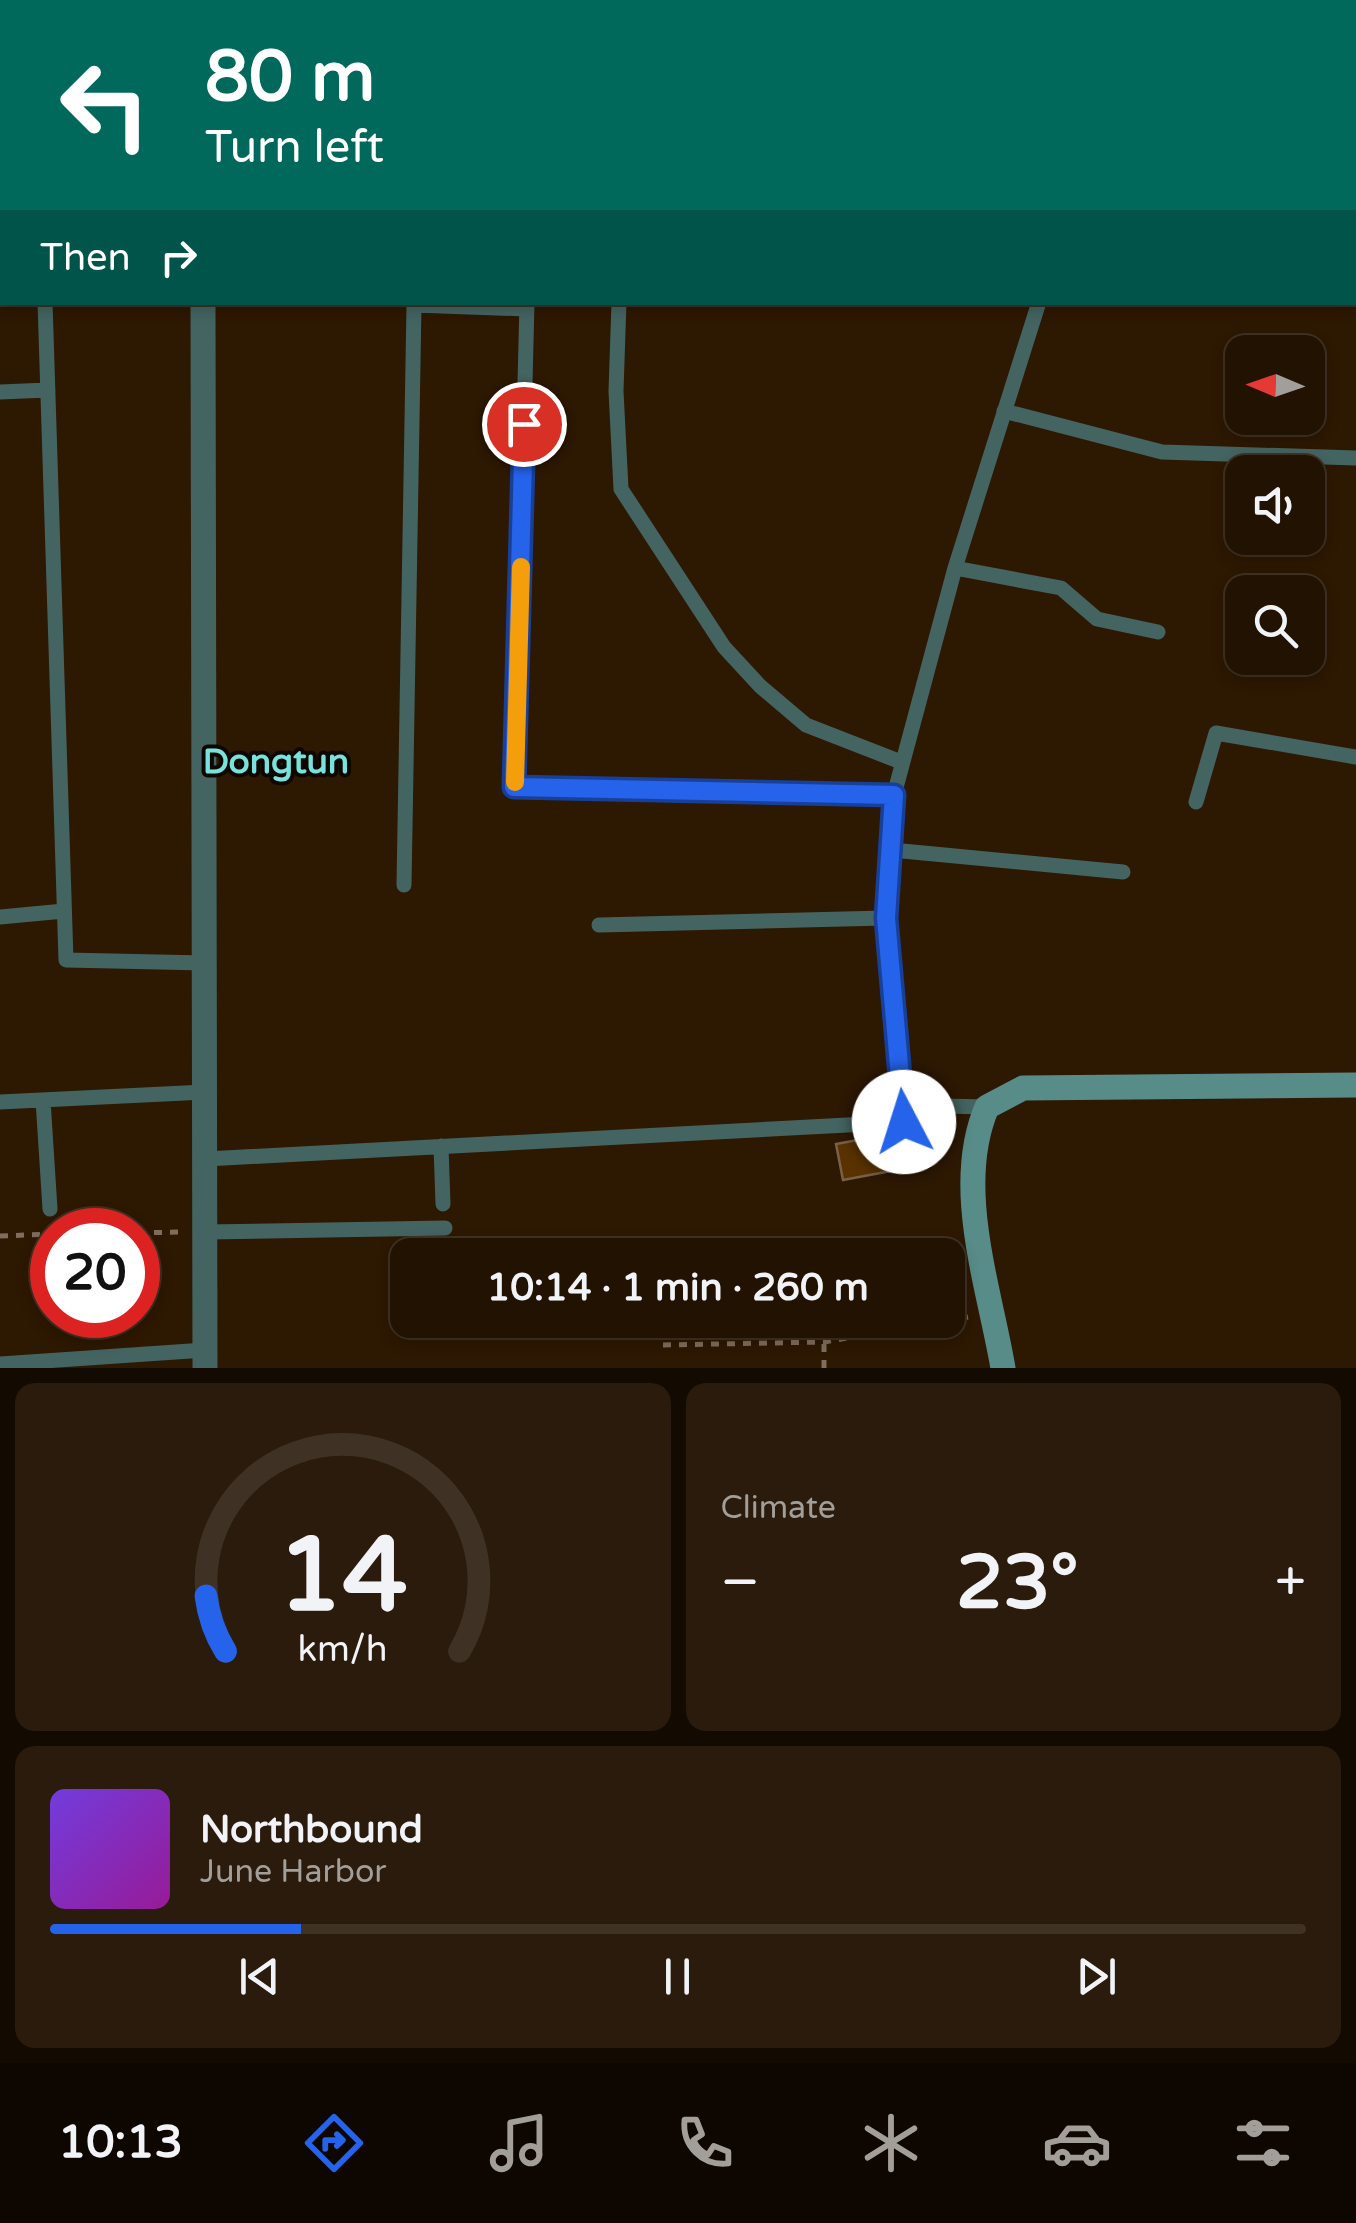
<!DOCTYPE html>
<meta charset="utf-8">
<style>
body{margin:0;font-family:"Varela Round",sans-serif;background:#2a1b0c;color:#f1f3f6;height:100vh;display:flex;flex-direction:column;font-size:38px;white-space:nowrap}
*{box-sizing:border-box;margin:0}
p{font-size:32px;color:#a29e99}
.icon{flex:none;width:55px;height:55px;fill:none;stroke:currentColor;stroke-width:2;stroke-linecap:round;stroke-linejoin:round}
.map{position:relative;height:1368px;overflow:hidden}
.details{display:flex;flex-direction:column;gap:15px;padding:15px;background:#130a01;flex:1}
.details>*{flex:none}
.banner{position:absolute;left:0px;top:0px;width:1358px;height:305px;box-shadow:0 5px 15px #0003,0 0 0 2px #3f3224;background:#00695c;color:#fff;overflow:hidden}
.needle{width:65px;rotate:272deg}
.controls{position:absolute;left:1225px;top:335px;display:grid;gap:20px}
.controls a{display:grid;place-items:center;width:100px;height:100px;border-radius:20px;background:#221202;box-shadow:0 5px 15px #0003,0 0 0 2px #3f3224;font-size:50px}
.speed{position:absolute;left:30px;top:1208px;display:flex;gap:20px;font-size:50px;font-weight:700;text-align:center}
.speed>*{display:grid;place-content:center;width:130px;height:130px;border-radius:50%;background:#221202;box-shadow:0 5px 15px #0003,0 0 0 2px #3f3224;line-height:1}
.speed .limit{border:15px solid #d22;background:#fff;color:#111}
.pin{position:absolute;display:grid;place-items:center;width:85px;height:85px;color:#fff;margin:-42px;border:5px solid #fff;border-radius:50%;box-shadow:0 2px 10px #0007}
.me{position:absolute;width:110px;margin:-55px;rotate:355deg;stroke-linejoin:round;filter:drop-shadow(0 0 8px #0008)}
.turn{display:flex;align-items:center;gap:35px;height:210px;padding:0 40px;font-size:45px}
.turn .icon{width:130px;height:130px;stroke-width:2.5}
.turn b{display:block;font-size:70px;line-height:85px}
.then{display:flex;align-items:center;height:95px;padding:0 40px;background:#0003;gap:20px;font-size:38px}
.big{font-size:75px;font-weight:700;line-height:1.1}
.details .tile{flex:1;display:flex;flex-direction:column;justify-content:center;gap:15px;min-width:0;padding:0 35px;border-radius:20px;background:#2a1b0c}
.details .dial{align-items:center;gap:0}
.dial svg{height:260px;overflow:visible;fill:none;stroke:#3f3224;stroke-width:7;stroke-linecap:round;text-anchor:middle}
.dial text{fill:#f1f3f6;stroke:none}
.song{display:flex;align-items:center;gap:30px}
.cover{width:120px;height:120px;border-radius:15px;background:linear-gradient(135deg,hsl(260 70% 55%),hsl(300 70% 35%))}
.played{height:10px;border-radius:5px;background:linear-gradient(90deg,#2563eb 20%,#3f3224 20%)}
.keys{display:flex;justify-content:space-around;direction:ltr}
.heat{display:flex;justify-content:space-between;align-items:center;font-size:55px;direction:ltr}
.details .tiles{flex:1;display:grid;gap:15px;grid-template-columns:1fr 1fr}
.tile:last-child{grid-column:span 2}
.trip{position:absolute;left:390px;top:1238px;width:575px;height:100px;border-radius:20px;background:#221202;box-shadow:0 5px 15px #0003,0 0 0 2px #3f3224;font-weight:700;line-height:100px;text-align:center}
.dock{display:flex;height:160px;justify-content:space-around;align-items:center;background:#0e0701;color:#a29e99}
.dock .icon{width:70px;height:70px}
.dock .current{color:#2563eb}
.dock b{font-size:45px;color:#f1f3f6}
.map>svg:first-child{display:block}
.building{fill:#5a3200;stroke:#796047;stroke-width:2.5}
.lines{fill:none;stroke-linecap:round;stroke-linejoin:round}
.path{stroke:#806e5c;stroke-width:5;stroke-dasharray:8 8;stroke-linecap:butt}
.lane{stroke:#446461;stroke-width:15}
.street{stroke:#446461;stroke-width:25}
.secondary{stroke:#588c88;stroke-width:25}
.route-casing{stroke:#184099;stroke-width:25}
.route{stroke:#2563eb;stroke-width:18}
.slow{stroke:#f59e0b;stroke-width:18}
.labels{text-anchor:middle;stroke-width:8;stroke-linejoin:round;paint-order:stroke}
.quarter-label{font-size:35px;font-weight:bold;fill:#77e3dc;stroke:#0e0601}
</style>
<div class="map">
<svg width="1356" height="1368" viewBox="0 0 1356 1368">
<rect width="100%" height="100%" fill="#2d1802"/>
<path class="building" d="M 885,1135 L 891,1171 L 843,1180 L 836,1144 Z"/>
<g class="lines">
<path class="path" d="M 138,1233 L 179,1232
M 0,1236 L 52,1234
M 663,1345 L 824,1342 L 968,1317
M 824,1368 L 824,1342"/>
<path class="lane" d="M 36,0 L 36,2
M 517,0 L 517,2
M 638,0 L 666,2
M 739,0 L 739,2
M 794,2 L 796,0
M 1210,2 L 1213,0
M 1355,34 L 1356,34
M 1355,155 L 1356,155
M 45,302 L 66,960 L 205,963
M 527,302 L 515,787 L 894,795
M 619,302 L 616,391 L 621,489 L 724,647 L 760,686 L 806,725 L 901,762
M 0,392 L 48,390
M 1004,411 L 1162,452 L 1356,458
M 955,568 L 1061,588 L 1097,619 L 1158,632
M 1196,802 L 1216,733 L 1356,757
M 892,850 L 1123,872
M 404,885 L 414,305 L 527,309
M 0,917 L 64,911
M 599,925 L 885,918
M 43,1100 L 50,1209
M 0,1102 L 205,1092
M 987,1107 L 943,1106 L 904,1122 L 885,918 L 894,795 L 955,568 L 1039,302
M 441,1146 L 443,1204
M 206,1159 L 904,1122
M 205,1232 L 445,1228
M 0,1364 L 205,1350"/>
<path class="street" d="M 203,0 L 203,2
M 203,302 L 205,1368"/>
<path class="secondary" d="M 1003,1368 C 989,1286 953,1186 987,1107 L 1023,1088 L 1356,1085"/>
</g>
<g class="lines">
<g class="route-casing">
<path id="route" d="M 524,424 L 514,787 L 894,795 L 886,918 L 904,1122"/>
</g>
<use href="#route" class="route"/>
<path class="slow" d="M 515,782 L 521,567"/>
</g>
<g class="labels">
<g class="quarter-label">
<text x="276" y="773">Dongtun</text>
</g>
</g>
</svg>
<div class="controls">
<a><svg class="needle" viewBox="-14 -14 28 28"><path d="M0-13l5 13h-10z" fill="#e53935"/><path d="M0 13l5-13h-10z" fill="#a29e99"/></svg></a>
<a><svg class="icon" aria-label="sound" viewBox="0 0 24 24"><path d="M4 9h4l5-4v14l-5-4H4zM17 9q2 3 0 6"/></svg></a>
<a><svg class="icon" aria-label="search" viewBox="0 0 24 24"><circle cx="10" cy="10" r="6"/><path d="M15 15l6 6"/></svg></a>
</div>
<div class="speed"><div class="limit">20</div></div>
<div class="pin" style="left:524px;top:424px;background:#d93025"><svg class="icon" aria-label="arrive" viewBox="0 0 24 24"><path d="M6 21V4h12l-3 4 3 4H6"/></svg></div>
<svg class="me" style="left:904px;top:1122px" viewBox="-20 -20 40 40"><circle r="19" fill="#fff"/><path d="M0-13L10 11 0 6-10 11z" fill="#2563eb"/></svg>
<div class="trip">10:14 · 1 min · 260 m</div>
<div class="banner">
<div class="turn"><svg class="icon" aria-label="left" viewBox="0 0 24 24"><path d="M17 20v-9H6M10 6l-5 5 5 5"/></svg><div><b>80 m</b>Turn left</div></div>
<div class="then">Then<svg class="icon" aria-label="right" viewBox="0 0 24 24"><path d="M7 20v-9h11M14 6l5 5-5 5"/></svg></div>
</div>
</div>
<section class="details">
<div class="tiles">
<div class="tile dial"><svg viewBox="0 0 100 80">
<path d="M14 69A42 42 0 1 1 86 69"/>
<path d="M14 69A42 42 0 0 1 8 52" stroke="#2563eb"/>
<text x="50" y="56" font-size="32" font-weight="700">14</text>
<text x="50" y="72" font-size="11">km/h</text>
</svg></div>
<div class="tile"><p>Climate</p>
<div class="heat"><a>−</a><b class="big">23°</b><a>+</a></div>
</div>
<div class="tile">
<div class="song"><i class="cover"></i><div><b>Northbound</b><p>June Harbor</p></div></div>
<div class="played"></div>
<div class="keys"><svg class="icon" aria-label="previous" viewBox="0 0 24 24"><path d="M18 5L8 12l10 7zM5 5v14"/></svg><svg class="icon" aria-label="pause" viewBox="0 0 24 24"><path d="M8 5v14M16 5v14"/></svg><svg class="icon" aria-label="next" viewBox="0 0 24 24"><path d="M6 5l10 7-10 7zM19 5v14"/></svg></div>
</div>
</div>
</section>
<nav class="dock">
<b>10:13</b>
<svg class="icon current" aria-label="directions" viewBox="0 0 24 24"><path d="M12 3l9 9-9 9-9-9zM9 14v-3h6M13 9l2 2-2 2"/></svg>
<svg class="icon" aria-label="music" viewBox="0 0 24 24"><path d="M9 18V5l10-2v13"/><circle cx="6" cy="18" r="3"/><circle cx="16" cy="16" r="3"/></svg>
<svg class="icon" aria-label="phone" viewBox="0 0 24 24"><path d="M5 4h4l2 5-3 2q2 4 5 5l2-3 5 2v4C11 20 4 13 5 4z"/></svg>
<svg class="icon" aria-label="climate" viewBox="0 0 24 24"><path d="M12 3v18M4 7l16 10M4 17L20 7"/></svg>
<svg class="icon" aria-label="car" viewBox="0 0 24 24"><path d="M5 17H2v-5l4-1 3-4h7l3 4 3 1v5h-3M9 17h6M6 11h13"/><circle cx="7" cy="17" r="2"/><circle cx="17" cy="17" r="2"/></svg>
<svg class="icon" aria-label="filters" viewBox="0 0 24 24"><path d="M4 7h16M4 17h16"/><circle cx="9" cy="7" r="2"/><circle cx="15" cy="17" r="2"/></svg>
</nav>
